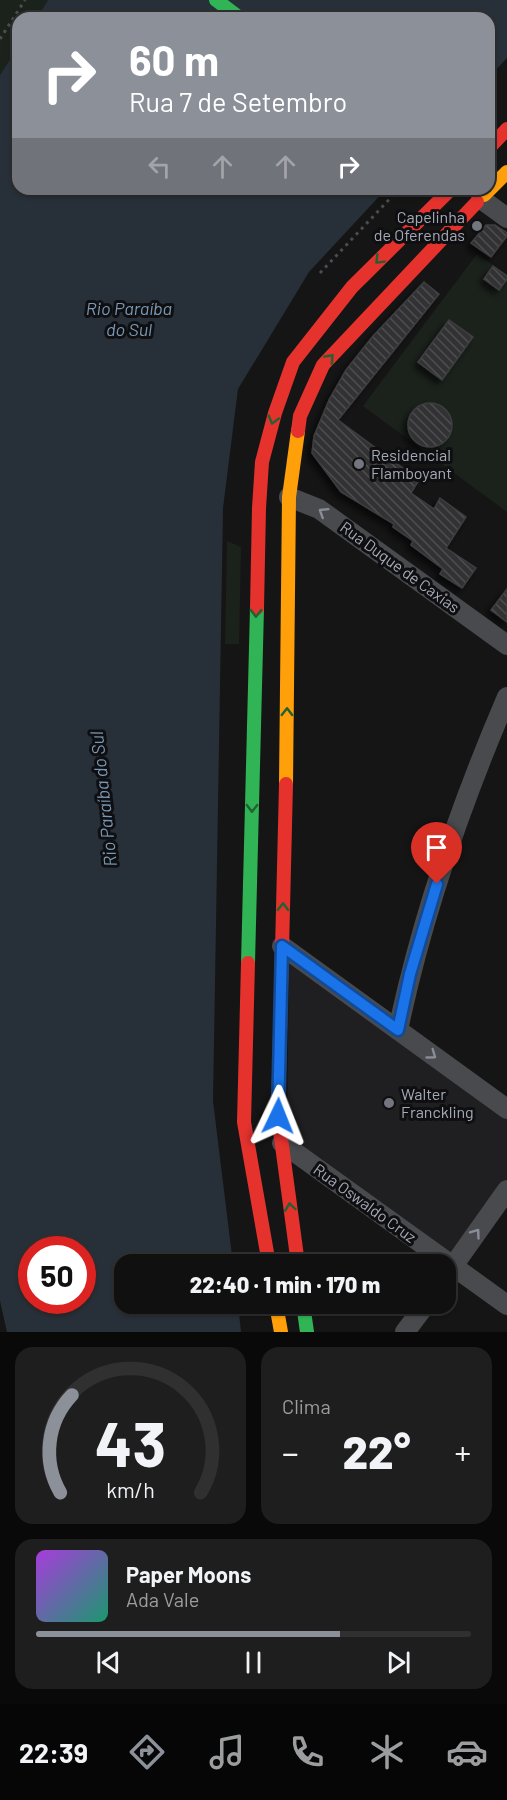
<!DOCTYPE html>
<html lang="pt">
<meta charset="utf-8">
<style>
body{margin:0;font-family:Barlow,sans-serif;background:#1e1e1e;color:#f1f3f6;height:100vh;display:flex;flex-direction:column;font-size:22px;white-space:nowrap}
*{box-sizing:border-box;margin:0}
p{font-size:20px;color:#9c9d9f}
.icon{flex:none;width:33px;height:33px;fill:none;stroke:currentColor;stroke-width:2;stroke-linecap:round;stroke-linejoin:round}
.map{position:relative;height:1332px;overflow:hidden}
.sheet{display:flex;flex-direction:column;gap:15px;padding:15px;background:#090909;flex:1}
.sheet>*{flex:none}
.hud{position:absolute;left:12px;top:12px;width:483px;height:183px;border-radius:18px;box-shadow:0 2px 4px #0004,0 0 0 2px #303030;background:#8c9099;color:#fff;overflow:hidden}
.speed{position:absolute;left:18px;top:1236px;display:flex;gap:12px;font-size:30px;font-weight:700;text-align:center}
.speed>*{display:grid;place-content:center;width:78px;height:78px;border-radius:50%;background:#101010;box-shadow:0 2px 4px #0004,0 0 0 2px #303030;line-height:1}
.speed .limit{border:9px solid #d22;background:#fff;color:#111}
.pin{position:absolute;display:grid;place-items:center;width:51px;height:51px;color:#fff;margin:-62px -26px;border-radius:50% 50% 50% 0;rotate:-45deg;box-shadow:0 0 6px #0007}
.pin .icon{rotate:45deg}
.me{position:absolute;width:66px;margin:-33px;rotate:2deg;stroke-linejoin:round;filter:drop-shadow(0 0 4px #0008)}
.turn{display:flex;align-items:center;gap:21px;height:126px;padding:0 18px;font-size:27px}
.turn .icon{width:78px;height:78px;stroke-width:2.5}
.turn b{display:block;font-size:42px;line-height:51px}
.lanes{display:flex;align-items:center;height:57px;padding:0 18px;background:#0003;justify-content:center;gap:30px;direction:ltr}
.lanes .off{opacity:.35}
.big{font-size:45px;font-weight:800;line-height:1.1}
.sheet .card{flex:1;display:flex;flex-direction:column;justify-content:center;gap:9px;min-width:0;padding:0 21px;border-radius:18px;background:#1e1e1e}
.sheet .dial{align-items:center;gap:0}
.dial svg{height:156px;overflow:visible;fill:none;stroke:#303030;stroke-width:7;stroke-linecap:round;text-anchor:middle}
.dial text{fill:#f1f3f6;stroke:none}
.song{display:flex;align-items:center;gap:18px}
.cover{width:72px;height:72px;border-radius:9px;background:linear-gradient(135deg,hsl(280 70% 55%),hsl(160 70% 35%))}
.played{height:6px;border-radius:3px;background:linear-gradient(90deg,#8c9099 70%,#303030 70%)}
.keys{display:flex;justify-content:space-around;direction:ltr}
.heat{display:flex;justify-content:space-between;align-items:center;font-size:33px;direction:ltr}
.sheet .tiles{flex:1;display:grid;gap:15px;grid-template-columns:1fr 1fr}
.card:last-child{grid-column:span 2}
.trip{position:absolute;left:114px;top:1254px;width:342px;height:60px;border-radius:18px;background:#101010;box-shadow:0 2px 4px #0004,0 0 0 2px #303030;font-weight:800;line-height:60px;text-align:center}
.dock{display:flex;height:96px;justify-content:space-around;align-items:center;background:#060606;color:#9c9d9f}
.dock .icon{width:42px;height:42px}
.dock .active{color:#8c9099}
.dock b{font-size:27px;color:#f1f3f6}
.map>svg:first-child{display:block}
.built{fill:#1f1f21}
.green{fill:#1b221c}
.water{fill:#273038;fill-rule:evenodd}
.building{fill:url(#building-back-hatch);stroke:#3d3e41;stroke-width:1.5;filter:url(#shadow)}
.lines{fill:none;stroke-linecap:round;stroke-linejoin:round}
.path{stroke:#4b4c50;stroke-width:3;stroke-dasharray:3 4.5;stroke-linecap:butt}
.street{stroke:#494a4e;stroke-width:20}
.fast{stroke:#30b455;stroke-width:14}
.slow{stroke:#ff9f0a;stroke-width:14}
.jam{stroke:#e5322d;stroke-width:14}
.oneway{stroke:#206233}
.oneway2{stroke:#898d98}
.route-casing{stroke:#114b97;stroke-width:15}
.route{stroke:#1a73e8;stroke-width:10}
.poi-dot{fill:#73767e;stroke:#0f0f11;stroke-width:2}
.labels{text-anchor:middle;stroke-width:6;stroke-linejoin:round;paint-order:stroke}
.poi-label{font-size:16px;fill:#a5aab7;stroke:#0f0f11;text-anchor:start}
.street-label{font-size:16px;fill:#a5aab7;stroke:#0f0f11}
.water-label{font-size:18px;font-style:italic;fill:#7998b5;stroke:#0f0f11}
</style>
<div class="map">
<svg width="507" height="1332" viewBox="0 0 507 1332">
<defs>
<pattern id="building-back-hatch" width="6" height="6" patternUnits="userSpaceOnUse" patternTransform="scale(1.5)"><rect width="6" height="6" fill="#333334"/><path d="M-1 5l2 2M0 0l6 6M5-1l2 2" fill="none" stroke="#4e4e4f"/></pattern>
<filter id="shadow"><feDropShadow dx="-4.5" dy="4.5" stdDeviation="3" flood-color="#0009"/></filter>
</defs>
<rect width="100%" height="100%" fill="#151515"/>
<path class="built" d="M 289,957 L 507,1116 L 507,1181 L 451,1258 L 287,1140 Z"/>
<path class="green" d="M 0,0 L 48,0 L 37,18 L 18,18 L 18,47 L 0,75 Z
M 477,254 L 507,275 L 507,512 L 363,406 Z
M 227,541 L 241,547 L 239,644 L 225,644 Z"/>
<path class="water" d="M 48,0 L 507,0 L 507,58 L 489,77 L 489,18 L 37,18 Z
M 18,47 L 18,189 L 386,189 L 309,272 L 238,389 L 223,508 L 213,1101 L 233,1264 L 124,1264 L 124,1304 L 238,1304 L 241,1332 L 7,1332 L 0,1301 L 0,75 ZM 32,1250 L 82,1250 L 82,1300 L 32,1300 Z"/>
<path class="building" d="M 486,225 L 495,225 L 507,233 L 507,236 L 491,257 L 471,243 Z
M 493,266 L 507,276 L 507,279 L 499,290 L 484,279 Z
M 424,282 L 439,294 L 338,420 L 419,480 L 411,493 L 434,509 L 440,498 L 466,517 L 446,548 L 476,568 L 462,588 L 440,574 L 443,569 L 411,545 L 413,541 L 393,527 L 394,524 L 341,492 L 312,453 L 314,436 L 329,400 L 346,370 L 373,336 Z
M 449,320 L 473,337 L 442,380 L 418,362 Z
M408 425a22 22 0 1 1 44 0a22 22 0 1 1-44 0Z
M 507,589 L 507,622 L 491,610 Z"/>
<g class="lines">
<path class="path" d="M 0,39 L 25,0
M 320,273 L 399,189"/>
<path class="street" d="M 481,199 L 507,218
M 289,497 L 319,509 L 507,645
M 282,946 L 507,1109
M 398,1030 C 422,916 461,804 507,697
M 282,1143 L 507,1305
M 446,1276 L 507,1190
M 405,1332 L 426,1304"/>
<path class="fast" d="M 216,0 L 240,18
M 248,963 L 257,608
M 303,1304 L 307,1332"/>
<path class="slow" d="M 484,195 L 507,172
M 286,784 L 289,497 L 298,431
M 276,1304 L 281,1332"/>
<path class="jam" d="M 489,148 L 507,129
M 298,431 L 300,416 L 323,365 L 477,202
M 257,608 L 259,508 L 262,462 L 275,413 L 293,362 L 352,287 L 451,189
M 286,784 L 278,1116 L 298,1264
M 248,963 L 244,1122 L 269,1264"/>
</g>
<defs><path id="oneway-chevron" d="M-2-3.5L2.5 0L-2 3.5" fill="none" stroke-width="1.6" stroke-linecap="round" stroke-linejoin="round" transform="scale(1.5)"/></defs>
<g class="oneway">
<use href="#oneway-chevron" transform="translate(379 260) rotate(135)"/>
<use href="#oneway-chevron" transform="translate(330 358) rotate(-47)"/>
<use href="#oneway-chevron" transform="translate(273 420) rotate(105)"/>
<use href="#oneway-chevron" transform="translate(256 613) rotate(91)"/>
<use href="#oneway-chevron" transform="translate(287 712) rotate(-89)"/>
<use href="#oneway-chevron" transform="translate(252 808) rotate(91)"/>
<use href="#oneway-chevron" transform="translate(283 907) rotate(-89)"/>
<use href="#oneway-chevron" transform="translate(290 1207) rotate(-98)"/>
</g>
<g class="oneway2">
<use href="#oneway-chevron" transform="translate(323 512) rotate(-148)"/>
<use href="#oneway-chevron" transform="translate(432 1055) rotate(36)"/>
<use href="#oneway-chevron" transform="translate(476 1233) rotate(-54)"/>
</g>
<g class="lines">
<g class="route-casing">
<path id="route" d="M 278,1116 L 282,946 L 398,1030 L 410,974 L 437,884"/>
</g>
<use href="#route" class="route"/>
</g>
<g class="poi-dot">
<circle cx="477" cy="226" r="6"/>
<circle cx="359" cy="464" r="6"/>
<circle cx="389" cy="1103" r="6"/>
</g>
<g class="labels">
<g class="poi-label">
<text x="465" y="223" text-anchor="end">Capelinha<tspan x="465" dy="18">de Oferendas</tspan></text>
<text x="371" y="461">Residencial<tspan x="371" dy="18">Flamboyant</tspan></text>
<text x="401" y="1100">Walter<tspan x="401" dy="18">Franckling</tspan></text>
</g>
<g class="street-label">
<text transform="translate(400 567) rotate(36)" y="6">Rua Duque de Caxias</text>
<text transform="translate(365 1203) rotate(36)" y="6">Rua Oswaldo Cruz</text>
</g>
<g class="water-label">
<text x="129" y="315">Rio Paraíba<tspan x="129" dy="21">do Sul</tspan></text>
<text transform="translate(104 799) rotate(-96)" y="6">Rio Paraíba do Sul</text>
</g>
</g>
</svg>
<div class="speed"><div class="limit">50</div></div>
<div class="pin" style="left:437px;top:884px;background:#d93025"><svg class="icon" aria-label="arrive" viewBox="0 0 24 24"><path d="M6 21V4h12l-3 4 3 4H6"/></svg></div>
<svg class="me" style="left:278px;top:1116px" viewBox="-20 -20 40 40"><path d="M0-17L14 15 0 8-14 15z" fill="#1a73e8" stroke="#fff" stroke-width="4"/></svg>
<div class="trip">22:40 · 1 min · 170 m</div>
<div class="hud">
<div class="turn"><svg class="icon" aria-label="right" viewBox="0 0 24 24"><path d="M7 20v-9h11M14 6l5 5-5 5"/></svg><div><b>60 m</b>Rua 7 de Setembro</div></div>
<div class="lanes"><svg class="icon off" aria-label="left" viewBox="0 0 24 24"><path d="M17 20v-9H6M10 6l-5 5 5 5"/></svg><svg class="icon off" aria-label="ahead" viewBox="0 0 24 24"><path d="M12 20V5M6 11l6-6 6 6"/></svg><svg class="icon off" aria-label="ahead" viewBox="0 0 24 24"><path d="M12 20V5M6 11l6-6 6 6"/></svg><svg class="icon" aria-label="right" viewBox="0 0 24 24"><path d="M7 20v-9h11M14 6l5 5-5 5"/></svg></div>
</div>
</div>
<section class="sheet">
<div class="tiles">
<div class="card dial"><svg viewBox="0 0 100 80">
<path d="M14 69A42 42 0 1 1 86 69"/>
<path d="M14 69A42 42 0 0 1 20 19" stroke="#8c9099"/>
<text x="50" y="56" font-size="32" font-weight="700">43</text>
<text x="50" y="72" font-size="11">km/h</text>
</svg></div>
<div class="card"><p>Clima</p>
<div class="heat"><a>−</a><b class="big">22°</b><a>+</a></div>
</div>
<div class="card">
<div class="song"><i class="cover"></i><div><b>Paper Moons</b><p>Ada Vale</p></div></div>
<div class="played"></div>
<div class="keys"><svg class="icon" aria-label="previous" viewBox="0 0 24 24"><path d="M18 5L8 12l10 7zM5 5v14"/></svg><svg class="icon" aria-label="pause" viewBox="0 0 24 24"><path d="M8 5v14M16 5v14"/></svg><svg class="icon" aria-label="next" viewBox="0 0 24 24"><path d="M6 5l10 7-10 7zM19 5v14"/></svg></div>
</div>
</div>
</section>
<nav class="dock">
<b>22:39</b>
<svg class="icon active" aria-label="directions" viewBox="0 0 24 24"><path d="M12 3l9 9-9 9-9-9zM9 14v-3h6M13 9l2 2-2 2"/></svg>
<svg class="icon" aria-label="music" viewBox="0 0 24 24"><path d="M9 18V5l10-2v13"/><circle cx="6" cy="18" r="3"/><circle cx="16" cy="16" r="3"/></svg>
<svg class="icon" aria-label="phone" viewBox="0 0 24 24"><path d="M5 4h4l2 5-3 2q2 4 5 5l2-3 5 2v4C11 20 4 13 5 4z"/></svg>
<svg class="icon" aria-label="climate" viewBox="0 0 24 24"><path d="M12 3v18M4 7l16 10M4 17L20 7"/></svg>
<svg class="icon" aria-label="car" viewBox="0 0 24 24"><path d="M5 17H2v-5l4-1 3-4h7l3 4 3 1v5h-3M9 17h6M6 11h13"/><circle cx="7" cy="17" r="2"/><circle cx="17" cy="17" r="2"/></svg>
</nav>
